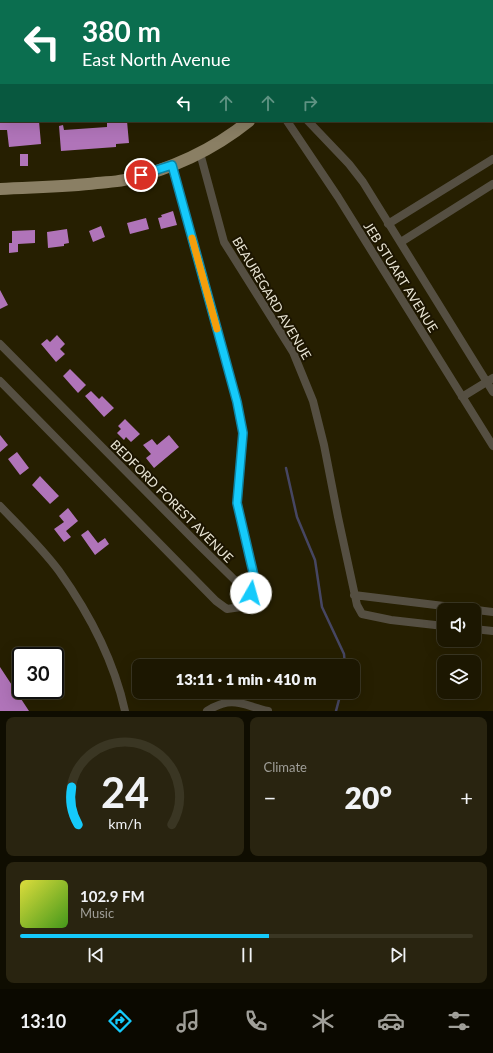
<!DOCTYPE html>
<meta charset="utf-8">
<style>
body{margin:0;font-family:Lato,sans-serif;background:#292410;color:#f1f3f6;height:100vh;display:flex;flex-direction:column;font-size:15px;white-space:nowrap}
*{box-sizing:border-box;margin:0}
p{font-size:13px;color:#a09f99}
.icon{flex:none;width:22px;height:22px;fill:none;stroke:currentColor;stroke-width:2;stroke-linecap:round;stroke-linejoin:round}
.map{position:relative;height:711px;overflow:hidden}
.sheet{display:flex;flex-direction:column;gap:6px;padding:6px;background:#0f0d01;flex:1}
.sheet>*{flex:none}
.guide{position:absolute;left:0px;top:0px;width:493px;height:122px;box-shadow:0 4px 16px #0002,0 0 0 1px #3a3623;background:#0b6e4f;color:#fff;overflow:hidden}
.buttons{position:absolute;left:437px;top:603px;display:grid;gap:8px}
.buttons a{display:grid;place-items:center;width:44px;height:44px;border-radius:8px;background:#1c1701;box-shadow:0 4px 16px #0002,0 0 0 1px #3a3623;font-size:20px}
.speed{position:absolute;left:12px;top:647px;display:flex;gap:8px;font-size:20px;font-weight:700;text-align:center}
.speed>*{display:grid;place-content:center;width:52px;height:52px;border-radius:50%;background:#1c1701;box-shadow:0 4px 16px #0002,0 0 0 1px #3a3623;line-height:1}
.speed .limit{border:2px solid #111;border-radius:6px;background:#fff;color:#111}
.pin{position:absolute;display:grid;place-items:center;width:34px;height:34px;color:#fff;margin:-17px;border:2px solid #fff;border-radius:50%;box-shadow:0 1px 4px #0007}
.me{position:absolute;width:44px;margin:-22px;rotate:7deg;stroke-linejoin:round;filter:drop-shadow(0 0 3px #0008)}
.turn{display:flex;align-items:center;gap:14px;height:84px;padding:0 16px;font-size:18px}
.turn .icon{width:52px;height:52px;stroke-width:2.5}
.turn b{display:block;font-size:28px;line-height:34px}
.lanes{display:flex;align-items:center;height:38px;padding:0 16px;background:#0003;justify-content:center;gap:20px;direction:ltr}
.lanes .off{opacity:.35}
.big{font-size:30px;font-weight:800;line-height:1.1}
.sheet .widget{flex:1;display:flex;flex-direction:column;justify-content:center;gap:6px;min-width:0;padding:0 14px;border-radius:8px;background:#292410}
.sheet .dial{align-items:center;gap:0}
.dial svg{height:104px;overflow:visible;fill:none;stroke:#3a3623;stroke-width:7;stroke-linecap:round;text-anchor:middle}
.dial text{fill:#f1f3f6;stroke:none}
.song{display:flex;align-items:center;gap:12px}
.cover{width:48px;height:48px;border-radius:6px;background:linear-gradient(135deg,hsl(60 70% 55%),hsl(100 70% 35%))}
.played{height:4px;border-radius:2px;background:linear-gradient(90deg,#15cafb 55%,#3a3623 55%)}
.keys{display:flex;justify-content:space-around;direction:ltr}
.heat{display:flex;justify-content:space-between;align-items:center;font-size:22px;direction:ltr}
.sheet .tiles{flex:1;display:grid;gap:6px;grid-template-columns:1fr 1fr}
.widget:last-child{grid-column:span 2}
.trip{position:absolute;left:132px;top:659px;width:228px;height:40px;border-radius:8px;background:#1c1701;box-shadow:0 4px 16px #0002,0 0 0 1px #3a3623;font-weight:800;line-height:40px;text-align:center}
.tab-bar{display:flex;height:64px;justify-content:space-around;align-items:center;background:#0b0900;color:#a09f99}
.tab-bar .icon{width:28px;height:28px}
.tab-bar .on{color:#15cafb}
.tab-bar b{font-size:18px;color:#f1f3f6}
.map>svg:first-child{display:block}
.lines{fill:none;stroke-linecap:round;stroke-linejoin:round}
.stream{stroke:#464662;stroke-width:2.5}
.building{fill:#b074b9}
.minor{stroke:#554f42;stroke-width:8}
.primary{stroke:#8a7f64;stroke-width:12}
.route-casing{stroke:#0e83a3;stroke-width:10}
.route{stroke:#15cafb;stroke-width:7}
.slow{stroke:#f59e0b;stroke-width:7}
.labels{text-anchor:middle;stroke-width:4;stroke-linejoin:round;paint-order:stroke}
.street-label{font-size:13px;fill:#e8e4d3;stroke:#1c1500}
</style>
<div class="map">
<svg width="493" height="711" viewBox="0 0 493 711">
<rect width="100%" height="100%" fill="#261f01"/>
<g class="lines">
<path class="stream" d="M 286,468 L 297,517 L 315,560 L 322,607 L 344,654 L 345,666
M 336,711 L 341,692"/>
</g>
<path class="building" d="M 0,121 L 39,121 L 41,144 L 9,147 L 7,130 L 0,130 Z
M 107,121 L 127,121 L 129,143 L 116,144 L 116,147 L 61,151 L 59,126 L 63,125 L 64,130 L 107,127 Z
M 20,154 L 28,154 L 28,166 L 20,166 Z
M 173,211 L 177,225 L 161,229 L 158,218 L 162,217 L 161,215 Z
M 146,218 L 149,229 L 130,234 L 127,223 Z
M 101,226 L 105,237 L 93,242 L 89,231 Z
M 67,229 L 69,243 L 64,244 L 64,246 L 48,248 L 47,232 Z
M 35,230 L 35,243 L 18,244 L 18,252 L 9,253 L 9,243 L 12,243 L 12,231 Z
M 0,290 L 8,305 L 0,309 Z
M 57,335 L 65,344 L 60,349 L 65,354 L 56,362 L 41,344 L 47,339 L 50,342 Z
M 70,369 L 86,385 L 78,393 L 63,376 Z
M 91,391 L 99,399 L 102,396 L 114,408 L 104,417 L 85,396 Z
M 125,419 L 140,434 L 131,442 L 126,437 L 124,440 L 117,433 L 121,429 L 118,426 Z
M 0,435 L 8,445 L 0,452 Z
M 169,435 L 179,447 L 154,468 L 146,458 L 151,454 L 143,445 L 152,439 L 157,445 Z
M 17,452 L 29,468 L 20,475 L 8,459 Z
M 40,476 L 59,496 L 50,504 L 32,485 Z
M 68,508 L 78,521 L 66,531 L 71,537 L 64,542 L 54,529 L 64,522 L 59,516 Z
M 88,530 L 98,543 L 105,538 L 109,544 L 95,555 L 81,535 Z
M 0,667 L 29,711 L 0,711 Z"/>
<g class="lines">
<path class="minor" d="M 287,121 L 338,197 L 493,446
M 308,121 L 349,164 L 363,182 L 493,392
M 200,153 L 224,242 L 293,352 L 313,401 L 324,445 L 338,517 L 357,605 L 362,614 L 391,620 L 444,626
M 388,224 L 493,159
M 401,242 L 493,184
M 0,344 L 197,543 L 250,595
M 0,381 L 216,601 L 227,609 L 241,607 L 251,593 L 254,576 L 237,503 L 243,433 L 237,402 L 222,347 L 172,165
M 462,397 L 493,378
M 0,506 C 20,527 42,548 59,571 C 89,613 114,661 125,711
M 354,595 L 493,612
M 474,629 L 493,631
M 207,711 C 233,695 242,705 268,711"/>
<path class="primary" d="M 88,1 L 90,0
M 368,1 L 369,0
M 0,68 L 1,68
M 0,189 C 32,187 65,187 97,183 C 106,182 115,182 124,180 C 169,170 213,150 249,121"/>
</g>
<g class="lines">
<g class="route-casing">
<path id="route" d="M 141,175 L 172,165 L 222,347 L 237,402 L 243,433 L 237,503 L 254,576 L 251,593"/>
</g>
<use href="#route" class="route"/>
<path class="slow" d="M 192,238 L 217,329"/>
</g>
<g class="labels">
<g class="street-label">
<text transform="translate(401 277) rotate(58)" y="5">JEB STUART AVENUE</text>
<text transform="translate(272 298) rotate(59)" y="5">BEAUREGARD AVENUE</text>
<text transform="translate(172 501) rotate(45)" y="5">BEDFORD FOREST AVENUE</text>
</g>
</g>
</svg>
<div class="buttons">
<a><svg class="icon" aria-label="sound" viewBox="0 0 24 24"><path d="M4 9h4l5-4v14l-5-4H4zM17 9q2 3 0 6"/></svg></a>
<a><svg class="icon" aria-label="layers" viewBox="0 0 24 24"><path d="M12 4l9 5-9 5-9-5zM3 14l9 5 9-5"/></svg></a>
</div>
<div class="speed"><div class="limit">30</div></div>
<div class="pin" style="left:141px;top:175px;background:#d93025"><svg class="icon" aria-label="arrive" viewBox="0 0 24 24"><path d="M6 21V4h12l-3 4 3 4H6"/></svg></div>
<svg class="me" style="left:251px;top:593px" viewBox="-20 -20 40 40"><circle r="19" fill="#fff"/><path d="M0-13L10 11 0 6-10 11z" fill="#15cafb"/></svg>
<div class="trip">13:11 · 1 min · 410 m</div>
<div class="guide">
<div class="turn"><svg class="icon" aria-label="left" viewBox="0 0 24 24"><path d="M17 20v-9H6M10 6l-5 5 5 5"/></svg><div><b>380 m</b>East North Avenue</div></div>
<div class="lanes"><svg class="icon" aria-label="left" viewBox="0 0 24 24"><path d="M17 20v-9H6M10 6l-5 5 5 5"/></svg><svg class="icon off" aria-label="ahead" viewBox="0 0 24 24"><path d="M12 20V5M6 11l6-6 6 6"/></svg><svg class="icon off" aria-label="ahead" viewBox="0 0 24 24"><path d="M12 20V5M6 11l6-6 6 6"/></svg><svg class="icon off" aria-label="right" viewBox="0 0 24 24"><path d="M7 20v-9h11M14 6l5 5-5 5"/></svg></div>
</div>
</div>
<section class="sheet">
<div class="tiles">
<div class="widget dial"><svg viewBox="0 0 100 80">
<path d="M14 69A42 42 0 1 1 86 69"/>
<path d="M14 69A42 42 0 0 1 9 40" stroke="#15cafb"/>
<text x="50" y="56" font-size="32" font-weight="700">24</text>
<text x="50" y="72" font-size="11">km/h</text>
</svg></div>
<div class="widget"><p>Climate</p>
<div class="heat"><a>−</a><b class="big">20°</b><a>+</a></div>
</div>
<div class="widget">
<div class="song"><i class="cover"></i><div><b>102.9 FM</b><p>Music</p></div></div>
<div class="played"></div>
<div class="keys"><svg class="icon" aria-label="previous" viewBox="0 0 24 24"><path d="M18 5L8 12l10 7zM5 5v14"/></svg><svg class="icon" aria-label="pause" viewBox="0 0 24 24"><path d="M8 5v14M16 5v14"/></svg><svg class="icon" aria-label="next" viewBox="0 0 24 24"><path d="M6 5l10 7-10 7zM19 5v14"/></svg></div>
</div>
</div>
</section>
<nav class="tab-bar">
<b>13:10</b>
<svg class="icon on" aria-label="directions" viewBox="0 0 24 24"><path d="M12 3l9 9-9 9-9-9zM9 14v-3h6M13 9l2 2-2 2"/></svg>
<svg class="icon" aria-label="music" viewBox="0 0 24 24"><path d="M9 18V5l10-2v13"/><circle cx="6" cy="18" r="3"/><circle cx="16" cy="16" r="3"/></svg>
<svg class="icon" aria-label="phone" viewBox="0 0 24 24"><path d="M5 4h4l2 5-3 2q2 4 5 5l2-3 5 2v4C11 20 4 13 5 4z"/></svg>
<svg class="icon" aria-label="climate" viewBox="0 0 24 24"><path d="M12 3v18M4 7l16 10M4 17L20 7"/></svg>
<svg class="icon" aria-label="car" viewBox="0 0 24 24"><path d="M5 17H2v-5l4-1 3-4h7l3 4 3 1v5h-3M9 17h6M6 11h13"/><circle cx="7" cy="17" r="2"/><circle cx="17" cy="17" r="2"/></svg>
<svg class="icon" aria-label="filters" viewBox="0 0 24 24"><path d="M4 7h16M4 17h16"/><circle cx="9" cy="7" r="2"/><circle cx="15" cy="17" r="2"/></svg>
</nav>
